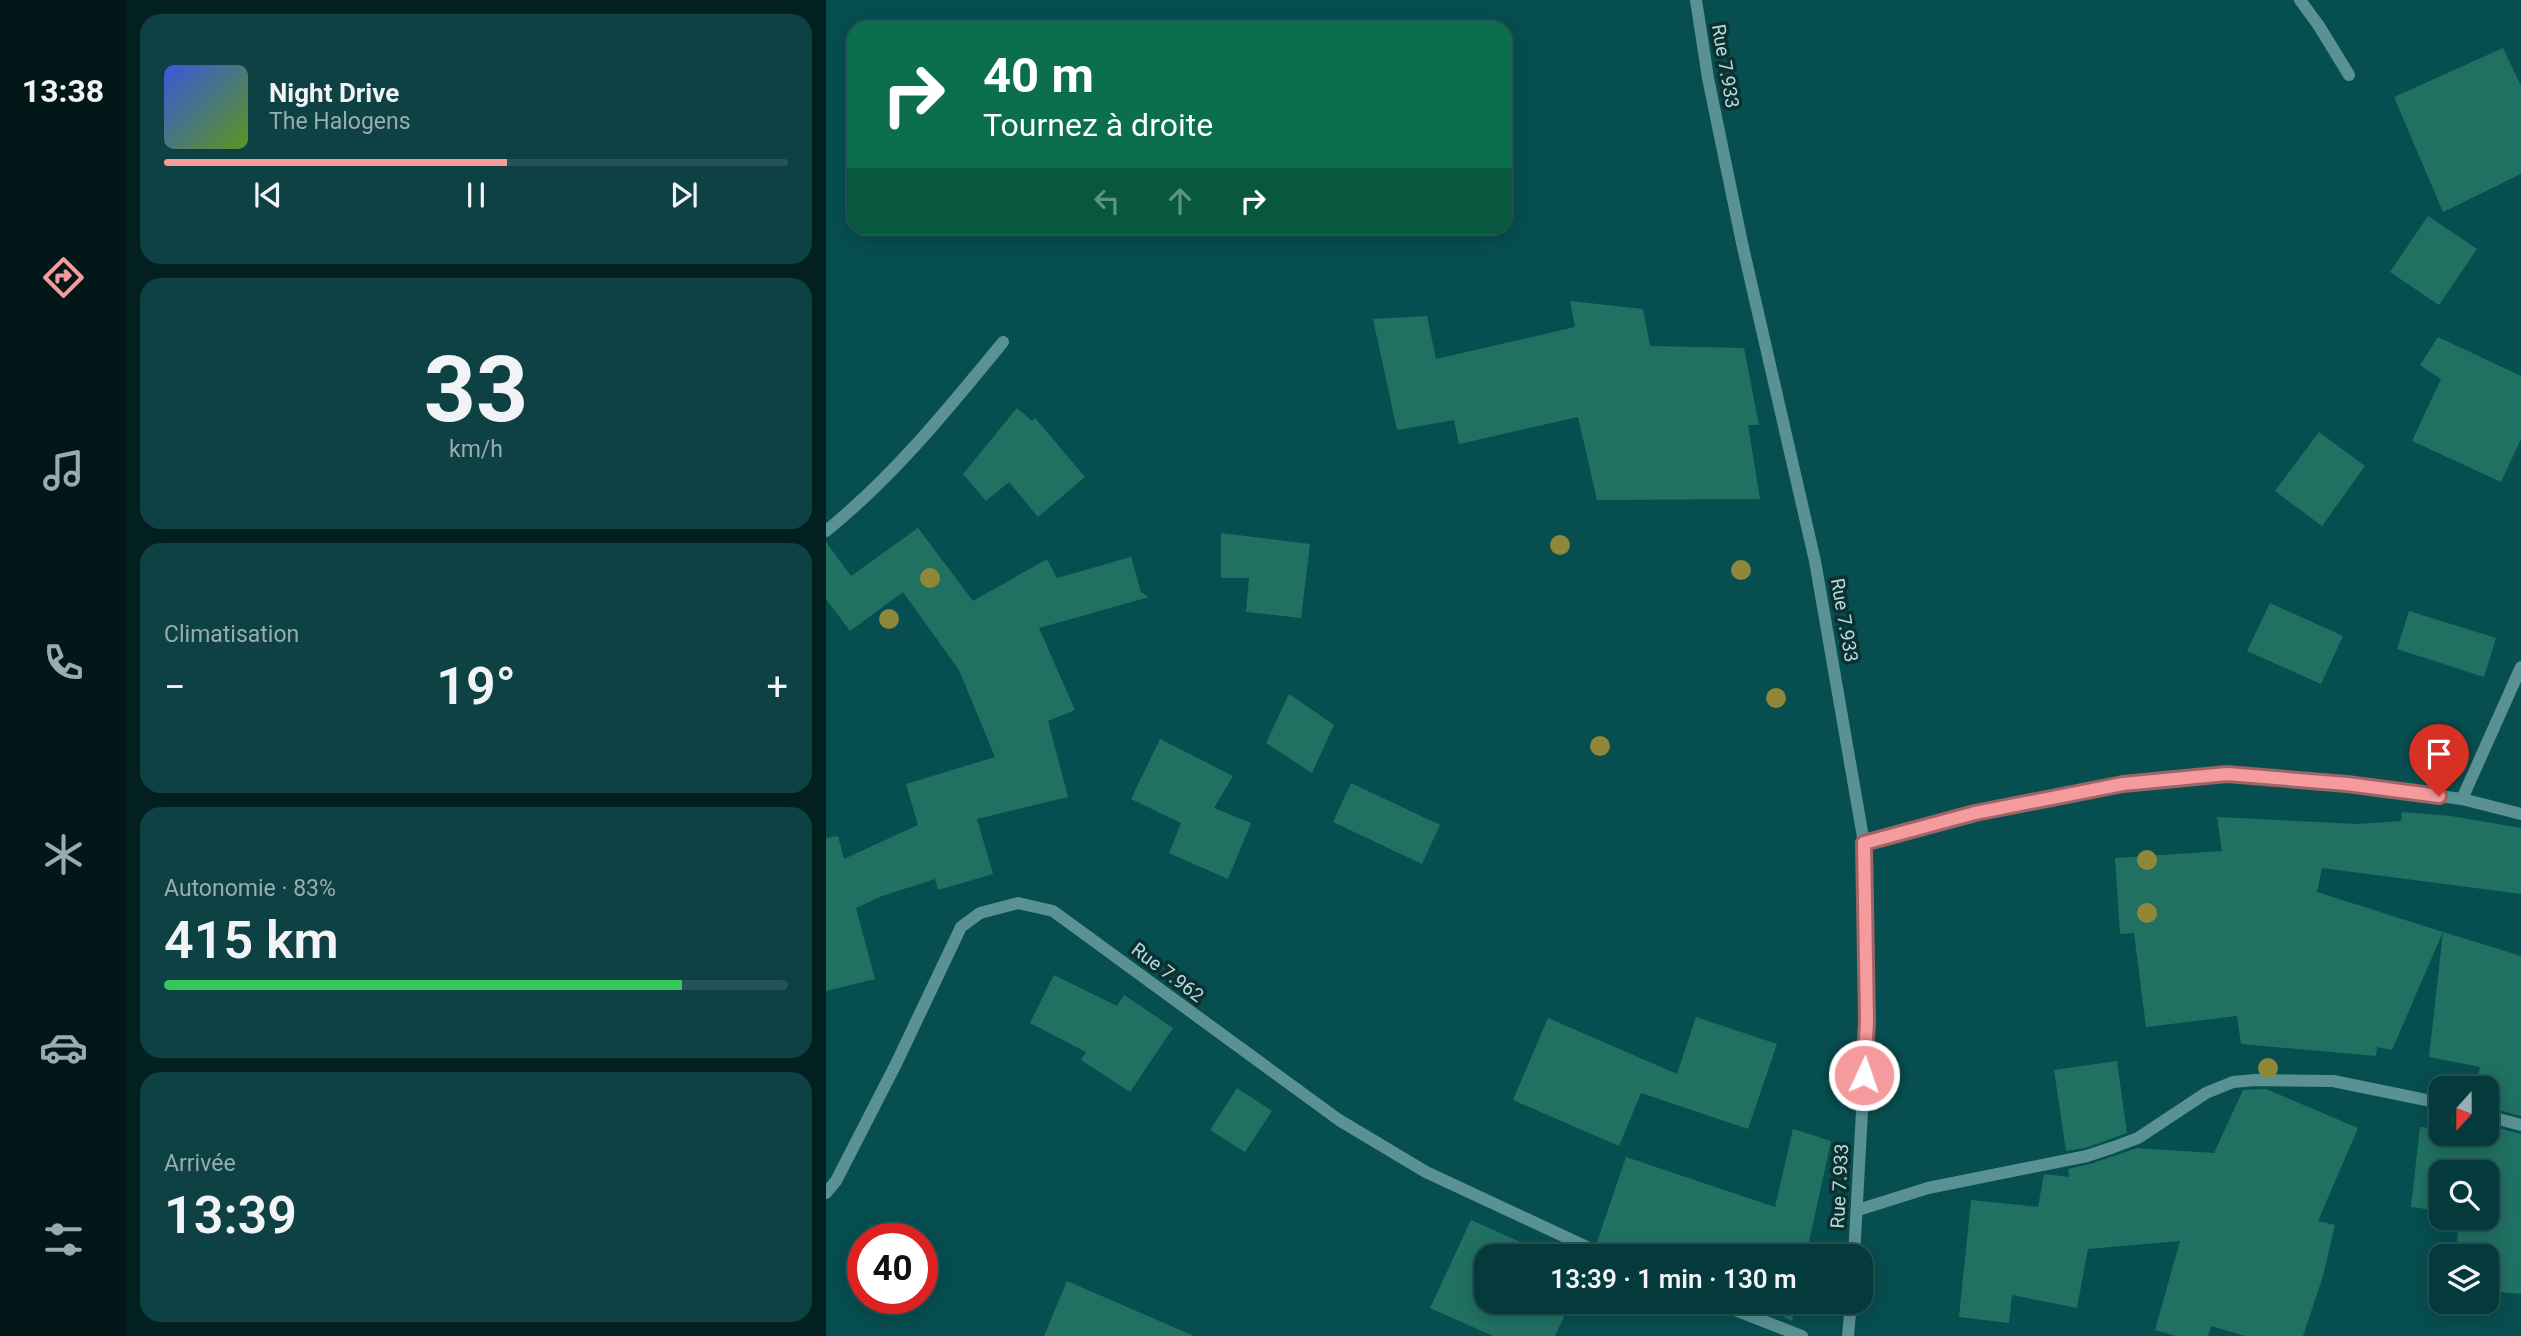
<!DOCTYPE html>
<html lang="fr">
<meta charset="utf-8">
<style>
body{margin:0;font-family:Roboto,sans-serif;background:#0e4143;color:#f1f3f6;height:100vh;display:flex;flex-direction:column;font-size:26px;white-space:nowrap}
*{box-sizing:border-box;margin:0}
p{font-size:23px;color:#97adaf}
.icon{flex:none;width:38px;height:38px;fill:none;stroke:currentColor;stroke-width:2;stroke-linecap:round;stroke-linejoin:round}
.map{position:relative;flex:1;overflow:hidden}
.panel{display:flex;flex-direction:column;gap:14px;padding:14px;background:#032021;width:700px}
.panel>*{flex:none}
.top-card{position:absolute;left:21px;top:21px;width:665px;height:214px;border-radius:21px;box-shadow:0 4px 18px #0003,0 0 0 2px #265456;background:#0b6e4f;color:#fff;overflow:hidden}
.needle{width:46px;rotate:201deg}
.fabs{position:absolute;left:1603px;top:1076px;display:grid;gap:14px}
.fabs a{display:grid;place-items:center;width:70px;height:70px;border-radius:14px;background:#053a3c;box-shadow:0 4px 18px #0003,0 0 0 2px #265456;font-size:35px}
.speed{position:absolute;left:21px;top:1223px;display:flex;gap:14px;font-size:35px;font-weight:700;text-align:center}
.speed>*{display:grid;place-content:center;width:91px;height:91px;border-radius:50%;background:#053a3c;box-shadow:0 4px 18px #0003,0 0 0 2px #265456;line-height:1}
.speed .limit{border:10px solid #d22;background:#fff;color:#111}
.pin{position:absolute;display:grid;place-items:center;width:60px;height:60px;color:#fff;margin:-72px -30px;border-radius:50% 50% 50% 0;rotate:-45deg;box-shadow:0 0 7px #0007}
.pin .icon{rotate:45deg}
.me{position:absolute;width:77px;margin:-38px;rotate:3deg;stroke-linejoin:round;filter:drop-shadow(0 0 5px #0008)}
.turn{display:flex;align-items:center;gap:24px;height:147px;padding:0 21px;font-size:32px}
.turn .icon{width:91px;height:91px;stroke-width:2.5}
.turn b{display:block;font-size:49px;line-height:60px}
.lanes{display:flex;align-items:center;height:66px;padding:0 21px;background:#0003;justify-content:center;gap:35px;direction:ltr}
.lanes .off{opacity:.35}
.big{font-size:52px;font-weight:600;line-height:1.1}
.panel .tile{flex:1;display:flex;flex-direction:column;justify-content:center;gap:10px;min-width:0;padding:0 24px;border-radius:21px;background:#0e4143}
.panel .dial{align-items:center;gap:0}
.dial b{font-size:91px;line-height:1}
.song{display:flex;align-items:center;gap:21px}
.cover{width:84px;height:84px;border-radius:10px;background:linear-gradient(135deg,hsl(230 70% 55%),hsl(90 70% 35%))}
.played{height:7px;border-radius:4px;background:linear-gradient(90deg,#f59b9d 55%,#265456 55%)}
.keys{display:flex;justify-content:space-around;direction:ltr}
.heat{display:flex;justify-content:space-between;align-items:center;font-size:38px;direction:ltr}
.charge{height:10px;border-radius:5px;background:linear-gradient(90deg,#34c759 83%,#265456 0)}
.trip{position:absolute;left:648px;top:1244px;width:399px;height:70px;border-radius:21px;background:#053a3c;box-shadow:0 4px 18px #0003,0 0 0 2px #265456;font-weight:600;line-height:70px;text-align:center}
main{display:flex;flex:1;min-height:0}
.menu{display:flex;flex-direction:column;width:126px;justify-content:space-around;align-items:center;background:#021718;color:#97adaf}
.menu .icon{width:49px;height:49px}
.menu .on{color:#f59b9d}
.menu b{font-size:32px;color:#f1f3f6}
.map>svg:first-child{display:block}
.building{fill:#217163}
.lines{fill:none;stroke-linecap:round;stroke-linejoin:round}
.minor{stroke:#5a9294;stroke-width:12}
.tree{fill:#8f883b}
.route-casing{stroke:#9f6566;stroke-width:18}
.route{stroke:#f59b9d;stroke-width:12}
.labels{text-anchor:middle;stroke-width:7;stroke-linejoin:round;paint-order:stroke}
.street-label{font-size:19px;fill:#b7ddde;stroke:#0d3031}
</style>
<main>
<nav class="menu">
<b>13:38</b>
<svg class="icon on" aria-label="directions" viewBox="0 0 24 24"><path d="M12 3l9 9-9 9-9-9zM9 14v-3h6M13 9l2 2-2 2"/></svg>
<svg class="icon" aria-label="music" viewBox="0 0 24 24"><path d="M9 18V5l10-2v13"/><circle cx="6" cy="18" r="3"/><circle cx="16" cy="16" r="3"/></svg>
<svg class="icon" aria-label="phone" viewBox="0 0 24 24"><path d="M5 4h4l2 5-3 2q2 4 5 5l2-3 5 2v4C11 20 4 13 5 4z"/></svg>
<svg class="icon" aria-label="climate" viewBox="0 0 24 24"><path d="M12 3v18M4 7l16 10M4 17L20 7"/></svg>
<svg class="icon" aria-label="car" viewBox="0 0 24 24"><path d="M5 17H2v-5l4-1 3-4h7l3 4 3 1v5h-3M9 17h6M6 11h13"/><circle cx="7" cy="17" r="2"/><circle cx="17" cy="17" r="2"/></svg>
<svg class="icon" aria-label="filters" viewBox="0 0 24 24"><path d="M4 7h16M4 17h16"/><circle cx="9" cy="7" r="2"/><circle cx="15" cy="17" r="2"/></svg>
</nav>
<section class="panel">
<div class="tile">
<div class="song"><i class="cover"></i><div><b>Night Drive</b><p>The Halogens</p></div></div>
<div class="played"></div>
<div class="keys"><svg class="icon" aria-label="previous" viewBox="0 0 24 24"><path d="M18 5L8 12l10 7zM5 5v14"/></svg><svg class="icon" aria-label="pause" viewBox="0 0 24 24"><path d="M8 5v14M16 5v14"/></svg><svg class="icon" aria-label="next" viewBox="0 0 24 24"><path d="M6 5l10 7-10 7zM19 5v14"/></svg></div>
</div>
<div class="tile dial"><b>33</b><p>km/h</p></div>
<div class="tile"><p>Climatisation</p>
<div class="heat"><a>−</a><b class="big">19°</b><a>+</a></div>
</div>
<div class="tile"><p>Autonomie · 83%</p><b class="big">415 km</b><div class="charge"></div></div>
<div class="tile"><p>Arrivée</p><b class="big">13:39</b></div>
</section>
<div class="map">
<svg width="1695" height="1336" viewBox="0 0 1695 1336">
<rect width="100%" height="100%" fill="#074e50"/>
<path class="building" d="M 1677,48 L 1695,86 L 1695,174 L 1617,212 L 1568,97 Z
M 1602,216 L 1651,249 L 1613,305 L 1564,272 Z
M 744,301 L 817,309 L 824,346 L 918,348 L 933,425 L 922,425 L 934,499 L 771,500 L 752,417 L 633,444 L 628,420 L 571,430 L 547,319 L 601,316 L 610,359 L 749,327 Z
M 1612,337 L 1695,376 L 1695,439 L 1675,482 L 1586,441 L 1615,379 L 1594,365 Z
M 191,408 L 206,421 L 209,418 L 259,477 L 212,517 L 183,482 L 160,501 L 137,474 Z
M 1493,432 L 1539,466 L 1496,526 L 1449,491 Z
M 92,528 L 147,601 L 221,559 L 231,578 L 305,557 L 315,592 L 323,597 L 213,628 L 249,710 L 222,721 L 242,797 L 151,819 L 167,874 L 112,890 L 109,879 L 56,896 L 30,908 L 49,979 L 0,991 L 0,838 L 12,836 L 18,859 L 92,825 L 80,784 L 169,757 L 133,670 L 77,592 L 24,631 L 0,599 L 0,542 L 25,576 Z
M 395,533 L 484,544 L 475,618 L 420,612 L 423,578 L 395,578 Z
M 1444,603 L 1517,636 L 1495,684 L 1421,651 Z
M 1583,611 L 1670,638 L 1658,677 L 1571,649 Z
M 463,694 L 508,725 L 486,773 L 440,743 Z
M 334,739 L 407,776 L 388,808 L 425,823 L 402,879 L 343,853 L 355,823 L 305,799 Z
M 525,783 L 614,825 L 596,864 L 507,822 Z
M 1576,812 L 1625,816 L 1695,828 L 1695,894 L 1496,868 L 1491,892 L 1617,932 L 1566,1050 L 1551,1047 L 1550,1056 L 1415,1044 L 1411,1016 L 1320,1027 L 1308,933 L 1294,934 L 1289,858 L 1396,851 L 1391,817 L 1532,824 L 1575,821 Z
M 1617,932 L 1695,956 L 1695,1116 L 1661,1107 L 1661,1088 L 1649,1088 L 1654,1067 L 1603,1057 Z
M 228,975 L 291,1006 L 298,995 L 347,1028 L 304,1092 L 255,1060 L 260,1052 L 204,1023 Z
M 870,1017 L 951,1044 L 922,1129 L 815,1093 L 793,1146 L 687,1100 L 722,1018 L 851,1074 Z
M 1291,1061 L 1301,1133 L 1259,1148 L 1240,1151 L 1228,1070 Z
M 411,1088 L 446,1111 L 419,1152 L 384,1130 Z
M 1440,1089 L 1532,1128 L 1492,1221 L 1509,1225 L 1497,1276 L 1477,1336 L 1419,1336 L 1385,1326 L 1382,1336 L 1350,1336 L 1329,1330 L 1354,1241 L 1262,1249 L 1251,1308 L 1186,1295 L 1183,1323 L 1133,1317 L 1145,1200 L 1212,1207 L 1218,1174 L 1243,1177 L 1242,1169 L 1264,1164 L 1311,1148 L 1388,1153 L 1417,1090 Z
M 1661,1125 L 1695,1134 L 1695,1294 L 1661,1291 L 1661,1256 L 1630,1256 L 1633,1218 L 1661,1218 L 1661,1172 L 1615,1172 L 1615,1211 L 1585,1207 L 1594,1127 L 1615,1129 L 1615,1134 L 1661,1134 Z
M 967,1129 L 1005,1141 L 980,1256 L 789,1256 L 784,1248 L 771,1242 L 800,1157 L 949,1207 Z
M 645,1220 L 726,1256 L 660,1256 L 660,1302 L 745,1302 L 729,1336 L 667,1336 L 604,1308 Z
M 241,1281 L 368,1336 L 218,1336 Z
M 931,1302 L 970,1302 L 966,1321 Z"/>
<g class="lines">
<path class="minor" d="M 870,0 L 882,78 L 916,243 L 989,561 L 1038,843 L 1041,1021 L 1028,1256
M 1474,0 L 1493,26 L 1523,75
M 0,531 C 68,476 122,409 177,342
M 1636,799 L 1695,667
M 1038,843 L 1149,813 L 1297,784 L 1401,774 L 1521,784 L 1636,799 L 1695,814
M 1661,1116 L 1695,1125
M 0,1193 L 10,1181 L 70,1064 L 135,927 L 154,913 L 192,903 L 227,911 L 513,1120 L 600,1172 L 780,1256
M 1032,1210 L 1102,1188 L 1261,1156 L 1288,1147 L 1312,1138 L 1380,1093 L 1407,1082 L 1429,1080 L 1507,1081 L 1615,1103
M 888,1302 L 976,1336
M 1022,1336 L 1025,1302"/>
</g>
<g class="tree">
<circle cx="734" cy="545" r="10"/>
<circle cx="915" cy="570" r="10"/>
<circle cx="104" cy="578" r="10"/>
<circle cx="63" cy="619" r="10"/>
<circle cx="950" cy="698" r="10"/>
<circle cx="774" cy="746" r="10"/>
<circle cx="1321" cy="860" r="10"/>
<circle cx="1321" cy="913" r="10"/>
<circle cx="1442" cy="1068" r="10"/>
</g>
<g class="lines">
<g class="route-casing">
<path id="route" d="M 1038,1075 L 1041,1021 L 1038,843 L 1149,813 L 1297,784 L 1401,774 L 1521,784 L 1613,796"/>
</g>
<use href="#route" class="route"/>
</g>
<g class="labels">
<g class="street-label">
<text transform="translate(900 66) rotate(80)" y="7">Rue 7.933</text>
<text transform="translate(1019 620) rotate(80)" y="7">Rue 7.933</text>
<text transform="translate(342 972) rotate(37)" y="7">Rue 7.962</text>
<text transform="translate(1013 1186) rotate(-87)" y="7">Rue 7.933</text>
</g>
</g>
</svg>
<div class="fabs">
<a><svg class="needle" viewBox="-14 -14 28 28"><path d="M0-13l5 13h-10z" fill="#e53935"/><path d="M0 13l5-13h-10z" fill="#97adaf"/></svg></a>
<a><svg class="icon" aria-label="search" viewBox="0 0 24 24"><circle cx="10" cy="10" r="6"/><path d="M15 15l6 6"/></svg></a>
<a><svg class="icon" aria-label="layers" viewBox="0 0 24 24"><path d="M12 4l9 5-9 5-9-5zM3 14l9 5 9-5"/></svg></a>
</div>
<div class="speed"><div class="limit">40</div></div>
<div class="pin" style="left:1613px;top:796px;background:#d93025"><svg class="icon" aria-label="arrive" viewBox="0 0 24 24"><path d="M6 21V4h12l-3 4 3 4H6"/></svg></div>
<svg class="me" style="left:1038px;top:1075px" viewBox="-20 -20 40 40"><circle r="17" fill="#f59b9d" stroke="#fff" stroke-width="3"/><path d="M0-11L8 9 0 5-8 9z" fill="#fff"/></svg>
<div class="trip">13:39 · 1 min · 130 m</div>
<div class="top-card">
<div class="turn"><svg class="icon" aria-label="right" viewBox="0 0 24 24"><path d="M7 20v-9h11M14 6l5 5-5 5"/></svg><div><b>40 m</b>Tournez à droite</div></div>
<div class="lanes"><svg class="icon off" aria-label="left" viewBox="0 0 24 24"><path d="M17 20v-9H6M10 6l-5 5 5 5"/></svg><svg class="icon off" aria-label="ahead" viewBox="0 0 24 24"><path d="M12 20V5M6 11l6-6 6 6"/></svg><svg class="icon" aria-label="right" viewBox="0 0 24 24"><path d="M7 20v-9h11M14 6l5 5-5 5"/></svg></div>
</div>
</div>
</main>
